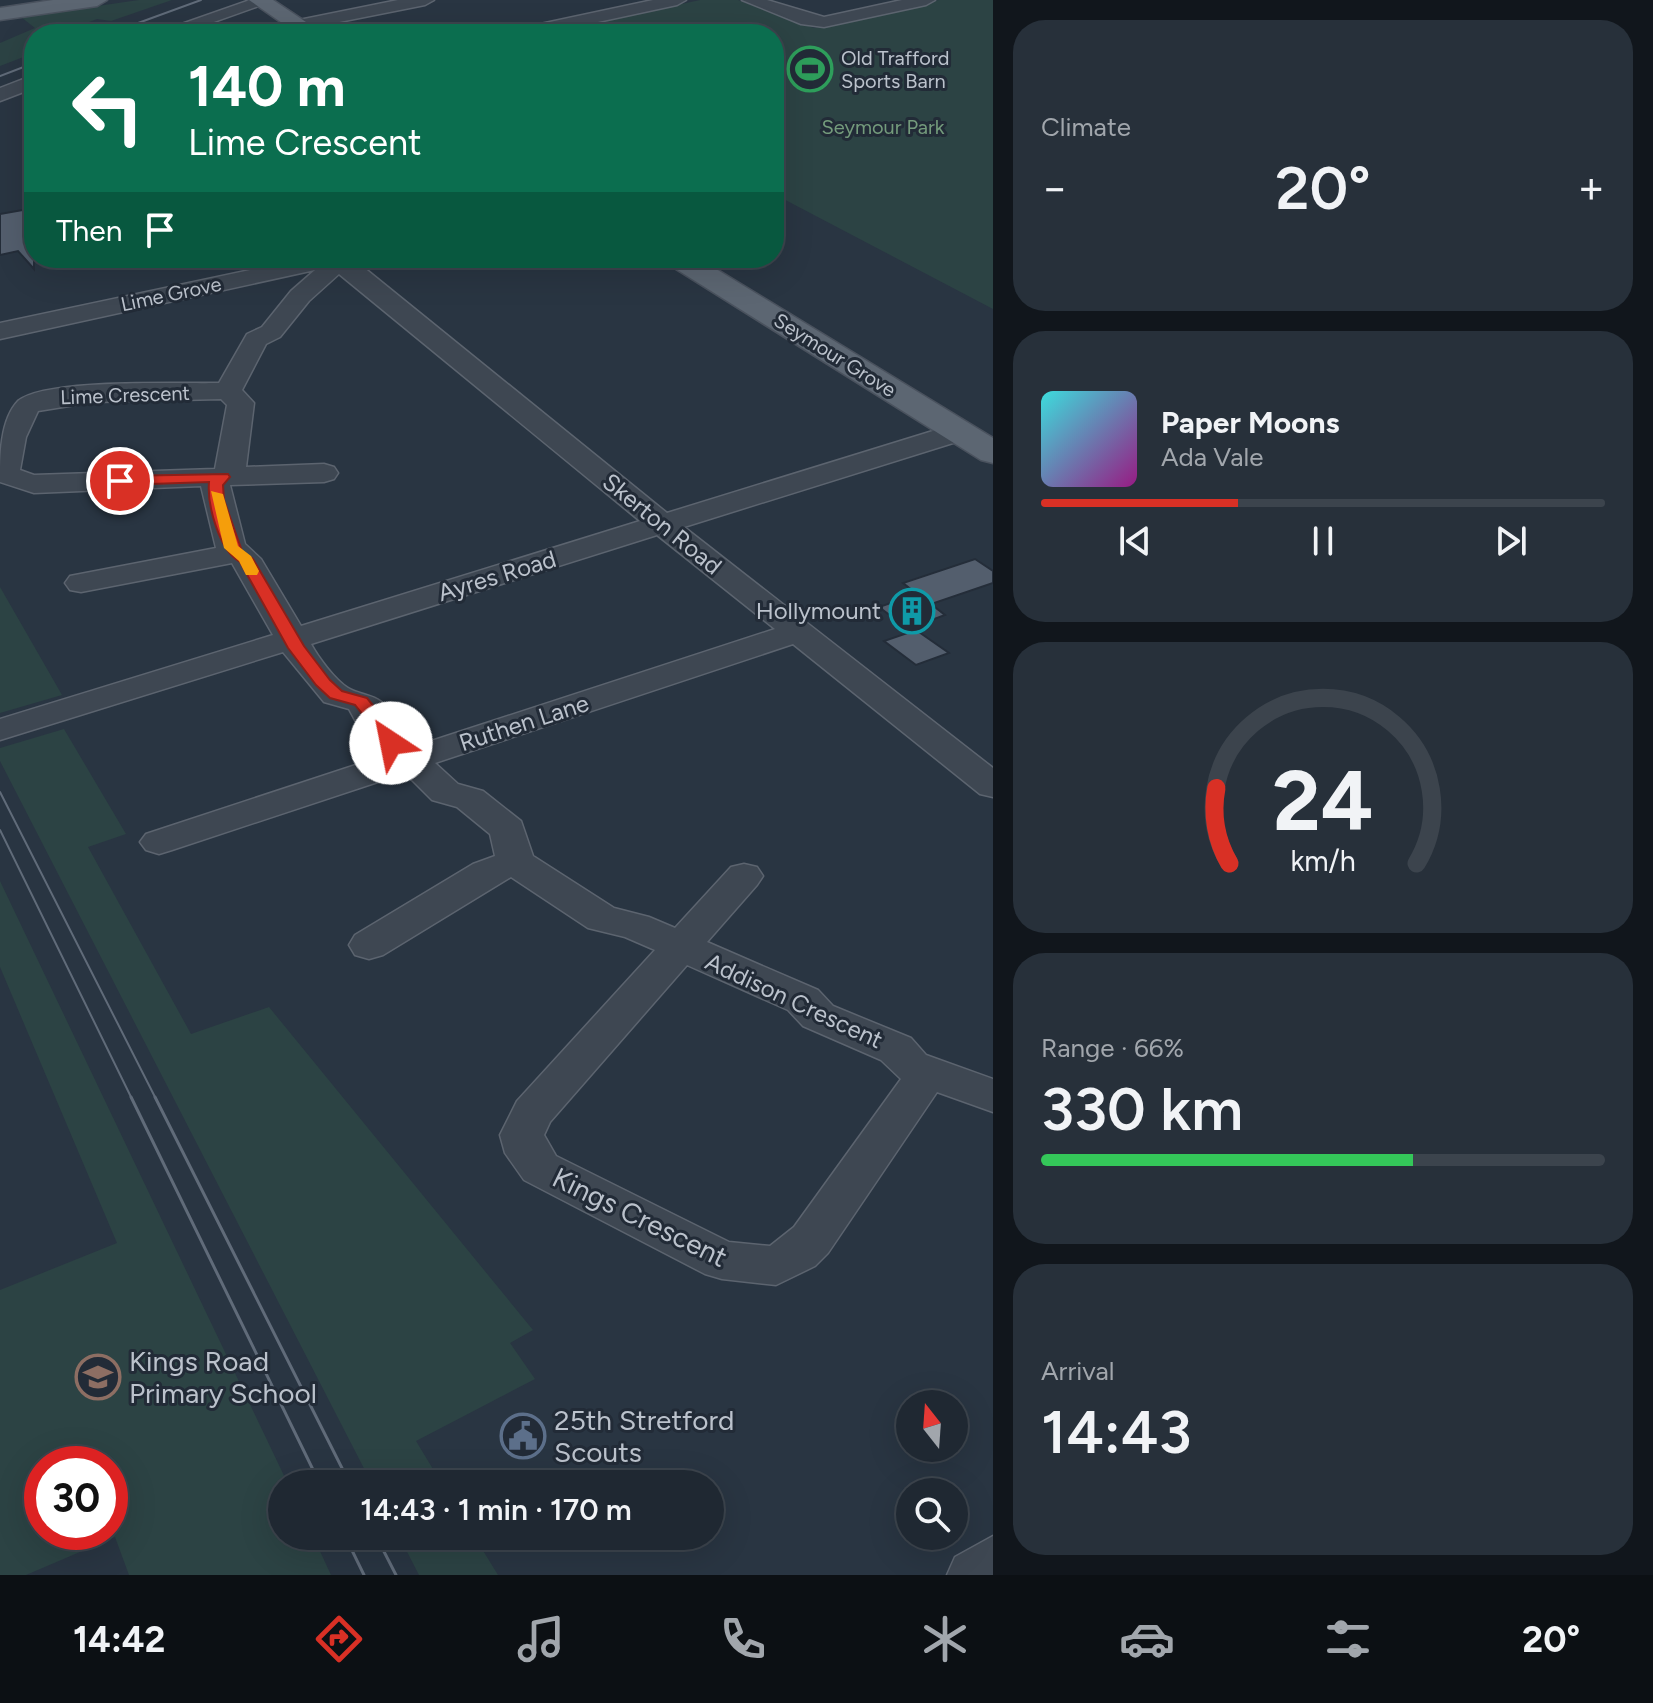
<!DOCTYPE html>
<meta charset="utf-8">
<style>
body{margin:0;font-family:Figtree,sans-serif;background:#27303a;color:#f1f3f6;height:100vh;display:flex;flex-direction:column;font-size:30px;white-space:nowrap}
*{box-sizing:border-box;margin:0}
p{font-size:26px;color:#a1a6ac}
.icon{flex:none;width:44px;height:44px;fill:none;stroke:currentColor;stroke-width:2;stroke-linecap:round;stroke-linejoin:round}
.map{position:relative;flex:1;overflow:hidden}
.panel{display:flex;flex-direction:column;gap:20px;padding:20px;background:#11161c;width:660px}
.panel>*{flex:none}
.top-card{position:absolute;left:24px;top:24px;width:760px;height:244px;border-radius:32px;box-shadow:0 8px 32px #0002,0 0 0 2px #3c444d;background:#0b6e4f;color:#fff;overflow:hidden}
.needle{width:52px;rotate:343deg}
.controls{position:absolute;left:896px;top:1390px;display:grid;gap:16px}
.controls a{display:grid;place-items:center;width:72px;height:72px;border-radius:50%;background:#1f2832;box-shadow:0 8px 32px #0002,0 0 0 2px #3c444d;font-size:40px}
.speed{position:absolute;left:24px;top:1446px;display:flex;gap:16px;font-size:40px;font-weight:700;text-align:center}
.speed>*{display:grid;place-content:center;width:104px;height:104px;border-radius:50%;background:#1f2832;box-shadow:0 8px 32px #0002,0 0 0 2px #3c444d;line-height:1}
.speed .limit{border:12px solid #d22;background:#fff;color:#111}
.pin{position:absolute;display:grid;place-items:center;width:68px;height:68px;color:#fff;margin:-34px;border:4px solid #fff;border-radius:50%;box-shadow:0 2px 8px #0007}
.me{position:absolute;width:88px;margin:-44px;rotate:326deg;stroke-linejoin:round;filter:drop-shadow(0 0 6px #0008)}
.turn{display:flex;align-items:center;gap:28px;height:168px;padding:0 32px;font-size:36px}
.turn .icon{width:104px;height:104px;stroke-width:2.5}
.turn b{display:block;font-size:56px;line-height:68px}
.then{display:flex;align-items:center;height:76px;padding:0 32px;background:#0003;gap:16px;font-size:30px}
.big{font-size:60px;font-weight:600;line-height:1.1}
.panel .card{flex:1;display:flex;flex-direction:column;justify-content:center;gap:12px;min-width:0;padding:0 28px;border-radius:32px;background:#27303a}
.panel .dial{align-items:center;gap:0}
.dial svg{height:208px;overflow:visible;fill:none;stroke:#3c444d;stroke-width:7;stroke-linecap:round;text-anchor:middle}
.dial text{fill:#f1f3f6;stroke:none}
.song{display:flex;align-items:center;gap:24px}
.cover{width:96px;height:96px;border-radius:12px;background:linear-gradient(135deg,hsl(180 70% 55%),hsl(310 70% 35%))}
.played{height:8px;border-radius:4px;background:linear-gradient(90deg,#d93025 35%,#3c444d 35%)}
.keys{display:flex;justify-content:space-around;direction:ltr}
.heat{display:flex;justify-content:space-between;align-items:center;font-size:44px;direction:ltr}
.charge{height:12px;border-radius:6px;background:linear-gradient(90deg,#34c759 66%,#3c444d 0)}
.trip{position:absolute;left:268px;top:1470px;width:456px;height:80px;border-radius:40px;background:#1f2832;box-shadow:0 8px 32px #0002,0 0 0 2px #3c444d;font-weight:600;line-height:80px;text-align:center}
.menu{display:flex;height:128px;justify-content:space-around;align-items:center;background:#0c1014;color:#a1a6ac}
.menu .icon{width:56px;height:56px}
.menu .active{color:#d93025}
.menu b{font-size:36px;color:#f1f3f6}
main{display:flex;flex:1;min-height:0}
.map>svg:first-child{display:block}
.green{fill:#2c4344;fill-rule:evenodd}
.building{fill:#535e6d;stroke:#242d39;stroke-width:2}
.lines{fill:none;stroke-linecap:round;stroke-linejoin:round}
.minor-casing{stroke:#5c646f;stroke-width:3}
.major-casing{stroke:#4a525e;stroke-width:3}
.minor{fill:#3e4752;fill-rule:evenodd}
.major{fill:#5c6672;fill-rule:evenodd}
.tram-far1{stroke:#606b79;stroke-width:2}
.tram{stroke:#606b79;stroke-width:3}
.route{fill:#d93025;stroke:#8d1f18;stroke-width:2}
.slow{fill:#f59e0b}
.labels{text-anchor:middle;stroke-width:6;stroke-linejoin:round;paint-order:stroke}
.far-poi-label{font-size:20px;fill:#bbc2cc;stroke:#222b37;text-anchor:start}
.far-park-label{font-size:20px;fill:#749b7c;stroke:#222b37}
.far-street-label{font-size:20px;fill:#bbc2cc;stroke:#222b37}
.street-label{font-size:24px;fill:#bbc2cc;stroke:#222b37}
.poi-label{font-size:24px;fill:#bbc2cc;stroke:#222b37;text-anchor:end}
.near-street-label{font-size:28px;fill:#bbc2cc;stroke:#222b37}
.near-poi-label{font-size:28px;fill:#bbc2cc;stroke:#222b37;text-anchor:start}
</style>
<main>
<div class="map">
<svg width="993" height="1575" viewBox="0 0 993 1575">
<rect width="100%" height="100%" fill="#293542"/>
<path class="green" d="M 139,0 L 172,0 L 111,21 L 97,19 L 66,31 L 95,31 L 88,34 L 34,34 L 34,53 L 0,66 L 0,43 L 35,28 L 21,17 Z
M 700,0 L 738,0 L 814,28 L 939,0 L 993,0 L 993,309 L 774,194 L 774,34 L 544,34 Z
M 0,587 L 62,695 L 0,713 Z
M 64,729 L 126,834 L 88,847 L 191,1034 L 269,1007 L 533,1330 L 510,1343 L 535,1379 L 416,1441 L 442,1484 L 372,1484 L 0,761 L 0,748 Z
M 0,881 L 288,1484 L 282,1484 L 282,1536 L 313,1536 L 331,1575 L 129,1575 L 115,1537 L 26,1575 L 0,1575 L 0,1290 L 117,1243 L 0,967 ZM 110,1464 L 110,1532 L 42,1532 L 42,1464 Z
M 399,1536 L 474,1536 L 498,1575 L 419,1575 Z"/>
<path class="building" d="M 34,208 L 34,269 L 18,251 L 0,255 L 0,214 Z
M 975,559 L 993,571 L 993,583 L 931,604 L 945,615 L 908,629 L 879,607 L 917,594 L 903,583 Z
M 916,630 L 949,653 L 916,665 L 884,641 Z"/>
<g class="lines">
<g class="minor-casing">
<path id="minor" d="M 250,0 L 270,2 L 180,34 L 153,34 Z
M 398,0 L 434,0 L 425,5 L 299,30 L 290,25 L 299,20 Z
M 653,0 L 686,0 L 677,5 L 542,34 L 508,34 L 517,29 Z
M 742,0 L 767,0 L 824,17 L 902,0 L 935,0 L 926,5 L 824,27 L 801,24 Z
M 34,75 L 34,88 L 0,101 L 0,88 Z
M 307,258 L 352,258 L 667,513 L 949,426 L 969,426 L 973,432 L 969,438 L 684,527 L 993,768 L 993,797 L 980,794 L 793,644 L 435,763 L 458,784 L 483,791 L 521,821 L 533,856 L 614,908 L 649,917 L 675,928 L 731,867 L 744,864 L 757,867 L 763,876 L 757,885 L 707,942 L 818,990 L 833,1006 L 911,1038 L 926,1055 L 993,1079 L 993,1112 L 937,1092 L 828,1253 L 815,1266 L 776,1285 L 722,1279 L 705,1274 L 524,1180 L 505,1153 L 500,1135 L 517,1101 L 655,950 L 625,937 L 588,928 L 511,877 L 383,955 L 369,959 L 355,955 L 349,945 L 355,935 L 473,864 L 495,856 L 490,834 L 457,807 L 432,800 L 405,773 L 172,850 L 159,854 L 146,850 L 140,842 L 146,834 L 386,755 L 361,731 L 349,709 L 324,702 L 283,652 L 0,740 L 0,719 L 273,635 L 232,563 L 81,592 L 70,590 L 65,583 L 70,576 L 216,548 L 201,486 L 34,493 L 0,482 C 0,456 0,420 18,401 C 46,378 179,384 219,383 L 247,334 L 262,327 L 291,291 L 315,270 L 0,339 L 0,323 ZM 339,274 L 640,521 L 301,626 L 261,559 L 245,544 L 230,485 L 324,482 L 334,479 L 338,473 L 334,467 L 324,464 L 246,467 L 254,403 L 242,390 L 266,344 L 280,337 L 309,301 ZM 221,399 L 227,405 L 215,469 L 34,475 L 20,470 L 26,437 L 38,411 L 94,402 ZM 657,535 L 775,629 L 416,746 L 390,721 C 387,693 365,698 348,688 C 335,680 318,657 311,644 ZM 687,965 L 788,1010 L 803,1026 L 881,1060 L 901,1079 L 794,1227 L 770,1246 L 729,1242 L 556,1156 L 544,1135 L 550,1122 Z
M 993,1536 L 993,1575 L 947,1575 L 955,1557 Z"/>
</g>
<g class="major-casing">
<path id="major" d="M 53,0 L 107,0 L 97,6 L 0,20 L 0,8 Z
M 249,0 L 273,0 L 324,34 L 298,34 Z
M 664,258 L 698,258 L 993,438 L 993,463 L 981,460 L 668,264 Z"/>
</g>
<use href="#minor" class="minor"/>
<use href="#major" class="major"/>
<path class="tram-far1" d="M 108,34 L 201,0
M 0,76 L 34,63
M 0,792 L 156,1099
M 0,830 L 132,1099"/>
<path class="tram" d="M 131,1097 L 320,1484
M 155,1097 L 350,1484
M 345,1536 L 364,1575
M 376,1536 L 396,1575"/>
</g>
<path class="route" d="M 228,474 L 230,477 L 223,485 L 224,500 L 242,551 L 253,559 L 304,646 L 330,680 L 342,691 L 367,698 L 380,714 L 381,723 L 400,743 L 397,747 L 385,747 L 366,728 L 363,715 L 355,705 L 330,698 L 316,685 L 288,648 L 240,562 C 219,550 207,505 209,482 L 120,485 L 113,481 L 120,476 Z"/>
<path class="slow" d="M 211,491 L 223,494 L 238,546 L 251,556 L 259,571 L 257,575 L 246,575 L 239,561 L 224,548 Z"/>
<defs>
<g id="stadium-ring" transform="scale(2.3)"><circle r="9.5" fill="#222b37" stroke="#2e9e5b" stroke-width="1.5"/><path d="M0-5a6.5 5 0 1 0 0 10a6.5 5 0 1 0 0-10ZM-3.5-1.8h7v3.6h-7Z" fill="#2e9e5b"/></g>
<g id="building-ring" transform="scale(2.3)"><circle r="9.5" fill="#222b37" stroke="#0f9aa8" stroke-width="1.5"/><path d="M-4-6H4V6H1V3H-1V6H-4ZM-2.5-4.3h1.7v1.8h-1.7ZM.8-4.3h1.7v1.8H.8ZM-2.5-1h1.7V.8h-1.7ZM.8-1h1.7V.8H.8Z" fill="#0f9aa8"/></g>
<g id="school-ring" transform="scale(2.3)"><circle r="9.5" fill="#222b37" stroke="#8d6e63" stroke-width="1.5"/><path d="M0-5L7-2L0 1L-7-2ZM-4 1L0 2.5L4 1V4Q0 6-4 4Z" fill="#8d6e63"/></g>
<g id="civic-ring" transform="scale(2.3)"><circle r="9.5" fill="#222b37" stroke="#5c6f8a" stroke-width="1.5"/><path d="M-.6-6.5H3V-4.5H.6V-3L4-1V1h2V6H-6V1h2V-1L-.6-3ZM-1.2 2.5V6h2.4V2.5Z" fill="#5c6f8a"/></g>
</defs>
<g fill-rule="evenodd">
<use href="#stadium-ring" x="810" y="69"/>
<use href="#building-ring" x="912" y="611"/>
<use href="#school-ring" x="98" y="1377"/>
<use href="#civic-ring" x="523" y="1436"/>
</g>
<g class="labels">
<g class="far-poi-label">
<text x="841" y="65">Old Trafford<tspan x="841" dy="23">Sports Barn</tspan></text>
</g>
<g class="far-park-label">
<text x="883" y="134">Seymour Park</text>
</g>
<g class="far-street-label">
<text transform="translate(171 294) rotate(-12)" y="7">Lime Grove</text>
<text transform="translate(835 355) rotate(32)" y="7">Seymour Grove</text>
<text transform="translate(125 395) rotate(-2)" y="7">Lime Crescent</text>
</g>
<g class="street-label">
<text transform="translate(662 524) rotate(39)" y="8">Skerton Road</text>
<text transform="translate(497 576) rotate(-17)" y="8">Ayres Road</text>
<text transform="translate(524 723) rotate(-18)" y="8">Ruthen Lane</text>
<text transform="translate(794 1001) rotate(25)" y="8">Addison Crescent</text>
</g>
<g class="poi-label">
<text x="881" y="619">Hollymount</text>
</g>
<g class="near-street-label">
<text transform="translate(640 1217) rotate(26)" y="10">Kings Crescent</text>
</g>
<g class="near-poi-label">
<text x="129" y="1371">Kings Road<tspan x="129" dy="32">Primary School</tspan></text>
<text x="554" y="1430">25th Stretford<tspan x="554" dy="32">Scouts</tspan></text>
</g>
</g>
</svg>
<div class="controls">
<a><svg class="needle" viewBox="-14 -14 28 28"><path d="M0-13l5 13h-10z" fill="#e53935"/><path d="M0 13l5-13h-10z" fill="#a1a6ac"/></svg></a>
<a><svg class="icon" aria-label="search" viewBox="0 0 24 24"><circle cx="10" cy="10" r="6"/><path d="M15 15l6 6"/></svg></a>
</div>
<div class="speed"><div class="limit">30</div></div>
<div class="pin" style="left:120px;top:481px;background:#d93025"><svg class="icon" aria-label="arrive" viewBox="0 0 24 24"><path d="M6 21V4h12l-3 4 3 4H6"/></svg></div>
<svg class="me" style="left:391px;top:743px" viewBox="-20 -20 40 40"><circle r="19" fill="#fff"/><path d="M0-13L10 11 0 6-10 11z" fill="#d93025"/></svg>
<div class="trip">14:43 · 1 min · 170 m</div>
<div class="top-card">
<div class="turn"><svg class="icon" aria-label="left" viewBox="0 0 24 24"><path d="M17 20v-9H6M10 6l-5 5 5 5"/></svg><div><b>140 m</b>Lime Crescent</div></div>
<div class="then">Then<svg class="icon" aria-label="arrive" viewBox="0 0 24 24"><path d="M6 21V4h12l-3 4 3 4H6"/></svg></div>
</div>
</div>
<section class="panel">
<div class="card"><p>Climate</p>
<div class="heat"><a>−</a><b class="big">20°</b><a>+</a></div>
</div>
<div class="card">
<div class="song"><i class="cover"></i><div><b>Paper Moons</b><p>Ada Vale</p></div></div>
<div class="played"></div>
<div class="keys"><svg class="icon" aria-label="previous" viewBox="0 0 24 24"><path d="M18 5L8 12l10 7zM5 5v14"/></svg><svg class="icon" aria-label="pause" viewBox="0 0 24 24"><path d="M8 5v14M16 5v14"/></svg><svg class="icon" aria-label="next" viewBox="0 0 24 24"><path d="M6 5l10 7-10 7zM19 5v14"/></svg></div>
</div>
<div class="card dial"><svg viewBox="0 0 100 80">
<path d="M14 69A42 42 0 1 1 86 69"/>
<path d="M14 69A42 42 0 0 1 9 40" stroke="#d93025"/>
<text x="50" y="56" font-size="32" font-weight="700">24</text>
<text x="50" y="72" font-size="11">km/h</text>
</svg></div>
<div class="card"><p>Range · 66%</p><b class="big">330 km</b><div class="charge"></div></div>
<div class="card"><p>Arrival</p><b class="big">14:43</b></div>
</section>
</main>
<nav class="menu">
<b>14:42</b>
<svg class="icon active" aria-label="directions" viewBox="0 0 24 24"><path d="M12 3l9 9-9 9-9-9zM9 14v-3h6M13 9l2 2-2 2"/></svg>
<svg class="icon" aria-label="music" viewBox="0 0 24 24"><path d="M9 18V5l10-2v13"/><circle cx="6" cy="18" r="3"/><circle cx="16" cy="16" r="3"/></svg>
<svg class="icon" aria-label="phone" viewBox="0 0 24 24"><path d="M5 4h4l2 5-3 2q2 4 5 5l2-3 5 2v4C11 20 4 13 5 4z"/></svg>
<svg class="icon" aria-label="climate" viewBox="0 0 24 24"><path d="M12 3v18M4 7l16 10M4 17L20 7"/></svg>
<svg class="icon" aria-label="car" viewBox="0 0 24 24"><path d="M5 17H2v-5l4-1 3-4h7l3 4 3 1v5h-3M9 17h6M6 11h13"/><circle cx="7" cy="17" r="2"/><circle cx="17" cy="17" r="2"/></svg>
<svg class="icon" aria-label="filters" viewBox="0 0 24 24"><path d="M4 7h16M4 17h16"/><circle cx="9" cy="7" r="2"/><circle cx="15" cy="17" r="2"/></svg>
<b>20°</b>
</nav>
